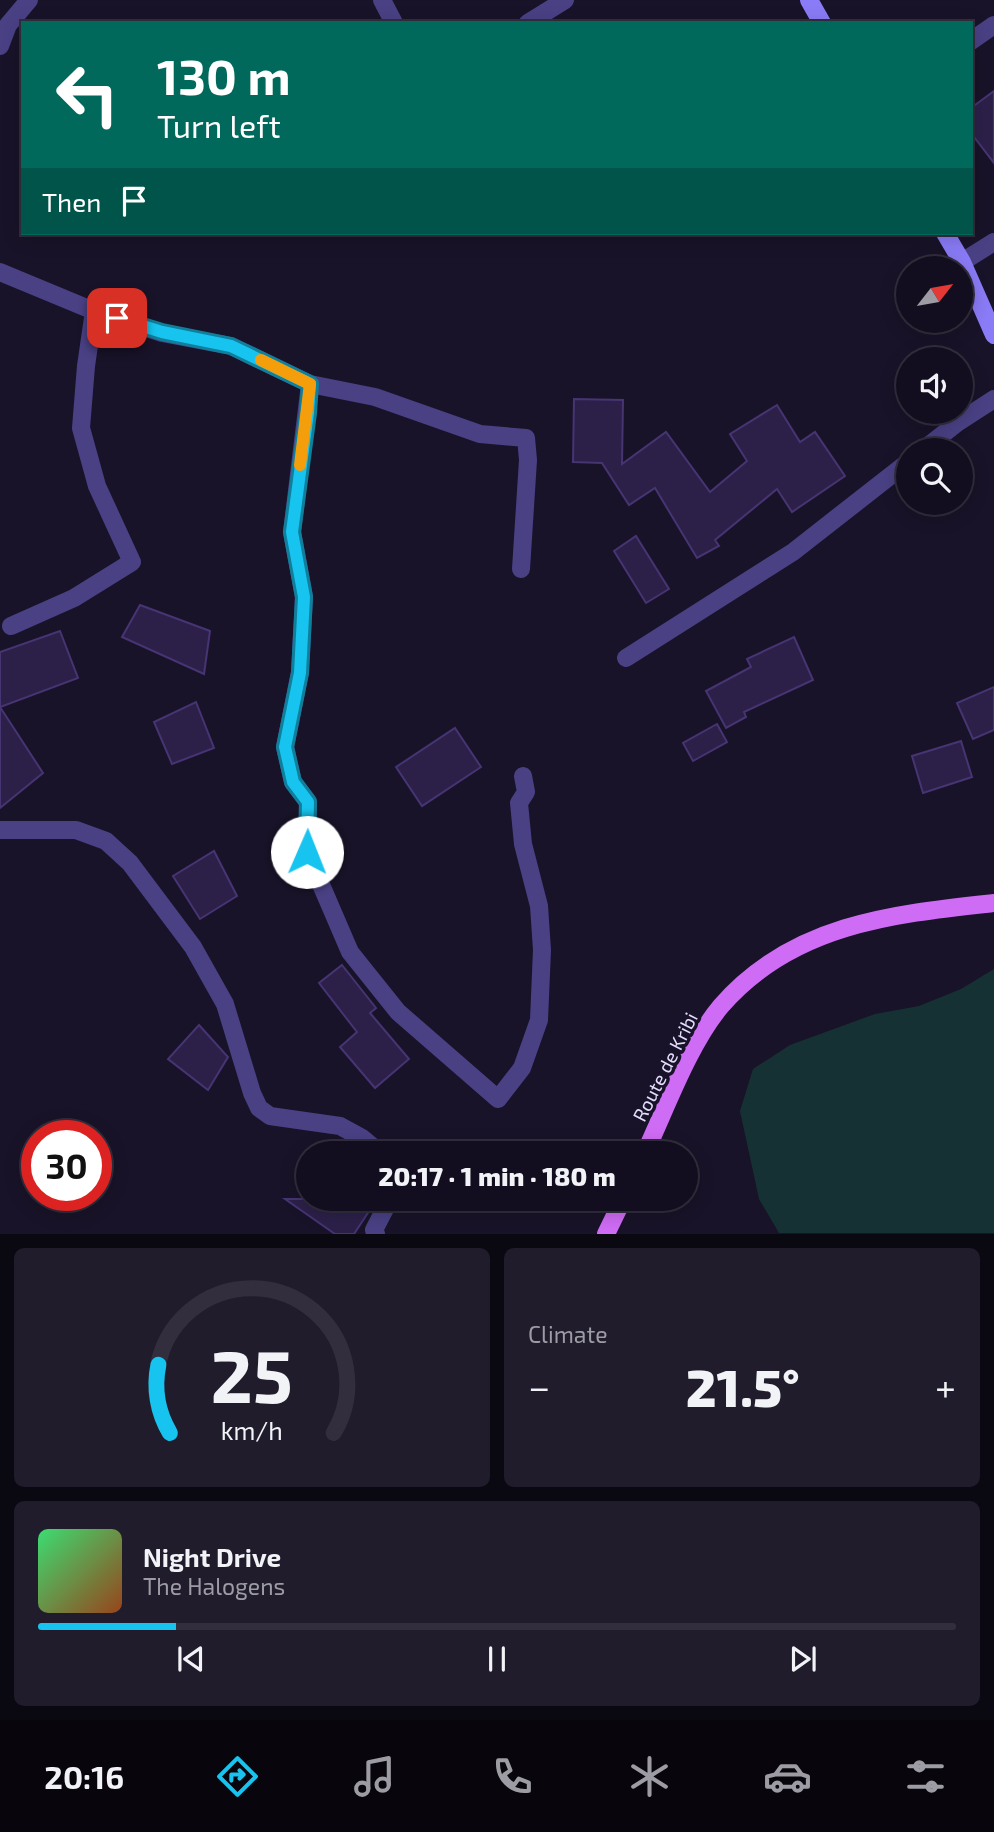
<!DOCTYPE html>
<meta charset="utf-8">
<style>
body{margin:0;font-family:"Exo 2",sans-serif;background:#201c2c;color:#f1f3f6;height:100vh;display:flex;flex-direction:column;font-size:26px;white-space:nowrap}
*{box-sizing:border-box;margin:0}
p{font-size:23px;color:#9d9ca4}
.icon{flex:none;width:38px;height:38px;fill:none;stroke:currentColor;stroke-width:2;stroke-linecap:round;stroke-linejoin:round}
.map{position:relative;height:1234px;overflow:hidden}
.sheet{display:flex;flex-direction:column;gap:14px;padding:14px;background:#0a0811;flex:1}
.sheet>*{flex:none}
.hud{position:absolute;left:21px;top:21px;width:952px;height:214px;border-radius:0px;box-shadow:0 4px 18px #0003,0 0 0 2px #322e3d;background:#00695c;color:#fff;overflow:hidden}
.needle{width:46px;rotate:59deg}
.controls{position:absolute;left:896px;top:256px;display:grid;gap:14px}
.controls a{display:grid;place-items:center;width:77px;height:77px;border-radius:50%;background:#130e1f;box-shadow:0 4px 18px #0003,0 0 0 2px #322e3d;font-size:35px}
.speed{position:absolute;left:21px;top:1120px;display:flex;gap:14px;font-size:35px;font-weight:700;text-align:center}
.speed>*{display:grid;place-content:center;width:91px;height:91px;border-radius:50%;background:#130e1f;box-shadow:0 4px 18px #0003,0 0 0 2px #322e3d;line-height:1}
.speed .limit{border:10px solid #d22;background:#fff;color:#111}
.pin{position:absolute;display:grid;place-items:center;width:60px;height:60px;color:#fff;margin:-30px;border-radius:14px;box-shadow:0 4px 10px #0006}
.me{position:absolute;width:77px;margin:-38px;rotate:1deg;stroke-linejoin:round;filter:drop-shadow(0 0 5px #0008)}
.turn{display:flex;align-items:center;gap:24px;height:147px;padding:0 21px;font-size:32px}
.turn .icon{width:91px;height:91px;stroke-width:2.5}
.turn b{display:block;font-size:49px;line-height:60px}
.then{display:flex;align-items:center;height:66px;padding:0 21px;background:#0003;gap:14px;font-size:26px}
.big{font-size:52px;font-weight:800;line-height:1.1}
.sheet .card{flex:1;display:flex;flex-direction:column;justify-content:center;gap:10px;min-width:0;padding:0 24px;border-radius:10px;background:#201c2c}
.sheet .dial{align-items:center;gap:0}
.dial svg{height:182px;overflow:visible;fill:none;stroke:#322e3d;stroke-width:7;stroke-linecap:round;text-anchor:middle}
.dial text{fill:#f1f3f6;stroke:none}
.song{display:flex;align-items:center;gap:21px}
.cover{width:84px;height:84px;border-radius:10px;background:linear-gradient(135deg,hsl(140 70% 55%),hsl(20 70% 35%))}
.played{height:7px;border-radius:4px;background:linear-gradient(90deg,#17c4ef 15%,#322e3d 15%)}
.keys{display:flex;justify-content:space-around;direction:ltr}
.heat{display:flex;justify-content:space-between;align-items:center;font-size:38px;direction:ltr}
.sheet .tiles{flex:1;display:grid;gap:14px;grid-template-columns:1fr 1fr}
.card:last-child{grid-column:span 2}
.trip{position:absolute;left:296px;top:1141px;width:402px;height:70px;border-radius:35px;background:#130e1f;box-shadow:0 4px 18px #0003,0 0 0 2px #322e3d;font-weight:800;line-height:70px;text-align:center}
.tabs{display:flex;height:112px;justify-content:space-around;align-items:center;background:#08060c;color:#9d9ca4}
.tabs .icon{width:49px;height:49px}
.tabs .on{color:#17c4ef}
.tabs b{font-size:32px;color:#f1f3f6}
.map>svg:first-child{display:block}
.green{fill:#163133}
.building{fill:#2c2049;stroke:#463473;stroke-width:2}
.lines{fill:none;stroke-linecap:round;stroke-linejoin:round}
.street{stroke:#4a4185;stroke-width:18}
.secondary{stroke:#8a7bf6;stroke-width:18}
.primary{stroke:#cf6cf5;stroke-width:18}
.route-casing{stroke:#0f7f9b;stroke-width:18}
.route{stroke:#17c4ef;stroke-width:12}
.slow{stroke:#f59e0b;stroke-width:12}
.labels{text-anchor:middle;stroke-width:7;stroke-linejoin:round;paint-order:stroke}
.street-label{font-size:19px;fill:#e4ddfd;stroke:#191329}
</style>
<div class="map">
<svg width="994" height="1234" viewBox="0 0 994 1234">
<rect width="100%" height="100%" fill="#191329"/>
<path class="green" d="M 994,969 L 994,1233 L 779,1233 L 759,1199 L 740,1111 L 753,1069 L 790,1045 L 875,1014 L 919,1006 L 961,989 Z"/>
<path class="building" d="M 994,91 L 994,163 L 971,133 L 971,108 Z
M 574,399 L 623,400 L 622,464 L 666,432 L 710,492 L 747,461 L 730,434 L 777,405 L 800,442 L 815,432 L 845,476 L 792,512 L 777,489 L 715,540 L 719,546 L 697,558 L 655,488 L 629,505 L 602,463 L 573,462 Z
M 636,536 L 669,589 L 646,603 L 614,551 Z
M 140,605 L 210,631 L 204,674 L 122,637 Z
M 60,631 L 78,678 L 0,707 L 43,773 L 0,808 L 0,652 Z
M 794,637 L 813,680 L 744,712 L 746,717 L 726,728 L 706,691 L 751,667 L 747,659 Z
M 994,687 L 994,730 L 973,739 L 957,703 Z
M 196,702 L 214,748 L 172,764 L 154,722 Z
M 717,724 L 727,742 L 693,761 L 683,743 Z
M 455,728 L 481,767 L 422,806 L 396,767 Z
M 961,741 L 972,777 L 923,793 L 912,756 Z
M 214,851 L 237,896 L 200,919 L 173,876 Z
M 342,965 L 376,1008 L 370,1013 L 409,1059 L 375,1088 L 340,1047 L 357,1032 L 319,983 Z
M 199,1025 L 228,1057 L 208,1090 L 168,1059 Z
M 285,1199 L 377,1199 L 354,1234 L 335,1234 Z"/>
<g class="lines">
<path class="street" d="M 382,0 L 394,23
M 528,23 L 565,0
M 971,41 L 994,25
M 0,46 L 8,25 L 29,0
M 962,262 L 994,242
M 0,272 L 94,311 L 162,333 L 231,346 L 310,384 L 292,532 L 304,597 L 300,672 L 285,747 L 293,782 L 308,802 L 307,852 L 350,952 L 398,1012 L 498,1099 L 522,1068 L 539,1020 L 542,950 L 539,906 L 523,844 L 519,803 L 526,792 L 523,776
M 310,384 L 375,397 L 480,434 L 526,438 L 528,460 L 521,569
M 923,450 L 957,423 L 994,399
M 11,626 L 74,598 L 132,562 L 97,486 L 81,428 L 86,366 L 94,311
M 626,658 L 793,552 L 908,462
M 0,830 L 76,830 L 106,841 L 130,863 L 193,947 L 225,1004 L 252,1093 L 259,1108 L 270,1116 L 340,1126 L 362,1138 L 380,1153
M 376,1234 L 374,1230 L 390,1199"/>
<path class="secondary" d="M 809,0 L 822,23
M 945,233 L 962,262 L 994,335"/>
<path class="primary" d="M 645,1153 C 666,1108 689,1044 721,1006 C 792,924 893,914 994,903
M 606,1234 L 623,1199"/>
</g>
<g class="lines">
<g class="route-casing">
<path id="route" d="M 117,318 L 162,332 L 231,346 L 310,384 L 308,413 L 292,532 L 304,597 L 300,673 L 285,747 L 293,782 L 308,802 L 307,852"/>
</g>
<use href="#route" class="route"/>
<path class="slow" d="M 261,360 L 310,384 L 300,465"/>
</g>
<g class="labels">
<g class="street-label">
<text transform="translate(665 1067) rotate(-63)" y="7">Route de Kribi</text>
</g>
</g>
</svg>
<div class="controls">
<a><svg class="needle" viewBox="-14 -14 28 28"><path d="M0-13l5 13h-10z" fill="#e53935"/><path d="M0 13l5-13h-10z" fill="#9d9ca4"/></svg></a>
<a><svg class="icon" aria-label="sound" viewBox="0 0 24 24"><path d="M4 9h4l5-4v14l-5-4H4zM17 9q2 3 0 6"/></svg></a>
<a><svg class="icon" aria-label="search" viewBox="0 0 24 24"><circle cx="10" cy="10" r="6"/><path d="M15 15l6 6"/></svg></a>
</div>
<div class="speed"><div class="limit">30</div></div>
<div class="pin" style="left:117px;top:318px;background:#d93025"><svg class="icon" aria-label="arrive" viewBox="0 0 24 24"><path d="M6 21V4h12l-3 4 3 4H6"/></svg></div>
<svg class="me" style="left:307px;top:852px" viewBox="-20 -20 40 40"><circle r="19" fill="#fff"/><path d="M0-13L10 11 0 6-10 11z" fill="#17c4ef"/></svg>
<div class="trip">20:17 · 1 min · 180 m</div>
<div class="hud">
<div class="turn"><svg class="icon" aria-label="left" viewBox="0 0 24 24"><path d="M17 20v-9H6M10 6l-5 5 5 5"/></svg><div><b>130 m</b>Turn left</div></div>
<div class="then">Then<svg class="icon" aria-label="arrive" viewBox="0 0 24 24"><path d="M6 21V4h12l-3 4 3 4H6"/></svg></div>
</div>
</div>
<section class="sheet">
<div class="tiles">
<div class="card dial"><svg viewBox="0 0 100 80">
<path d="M14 69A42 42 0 1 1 86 69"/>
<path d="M14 69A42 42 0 0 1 9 39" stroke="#17c4ef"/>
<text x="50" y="56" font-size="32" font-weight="700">25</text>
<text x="50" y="72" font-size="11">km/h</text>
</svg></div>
<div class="card"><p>Climate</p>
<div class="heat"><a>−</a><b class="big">21.5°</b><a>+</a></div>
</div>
<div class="card">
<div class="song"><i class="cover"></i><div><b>Night Drive</b><p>The Halogens</p></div></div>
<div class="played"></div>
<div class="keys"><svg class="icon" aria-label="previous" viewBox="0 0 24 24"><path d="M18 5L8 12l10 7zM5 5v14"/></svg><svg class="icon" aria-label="pause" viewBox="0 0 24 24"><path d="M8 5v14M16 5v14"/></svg><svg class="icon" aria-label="next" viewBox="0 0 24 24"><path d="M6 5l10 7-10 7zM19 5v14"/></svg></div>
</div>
</div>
</section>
<nav class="tabs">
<b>20:16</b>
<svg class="icon on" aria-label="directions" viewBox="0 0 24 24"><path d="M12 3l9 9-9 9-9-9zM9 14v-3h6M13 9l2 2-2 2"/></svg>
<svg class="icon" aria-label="music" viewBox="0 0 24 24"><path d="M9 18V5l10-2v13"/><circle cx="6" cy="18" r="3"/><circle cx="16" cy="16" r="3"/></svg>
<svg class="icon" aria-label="phone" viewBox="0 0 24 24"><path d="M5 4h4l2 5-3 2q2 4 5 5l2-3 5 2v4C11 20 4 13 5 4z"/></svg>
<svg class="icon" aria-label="climate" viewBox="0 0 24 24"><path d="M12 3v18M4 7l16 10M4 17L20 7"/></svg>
<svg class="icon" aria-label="car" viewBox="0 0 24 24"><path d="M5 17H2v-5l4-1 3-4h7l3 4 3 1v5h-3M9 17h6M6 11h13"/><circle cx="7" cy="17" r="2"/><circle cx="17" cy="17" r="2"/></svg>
<svg class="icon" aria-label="filters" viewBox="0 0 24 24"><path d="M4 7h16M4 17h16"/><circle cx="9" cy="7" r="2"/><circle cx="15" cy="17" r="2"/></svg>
</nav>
